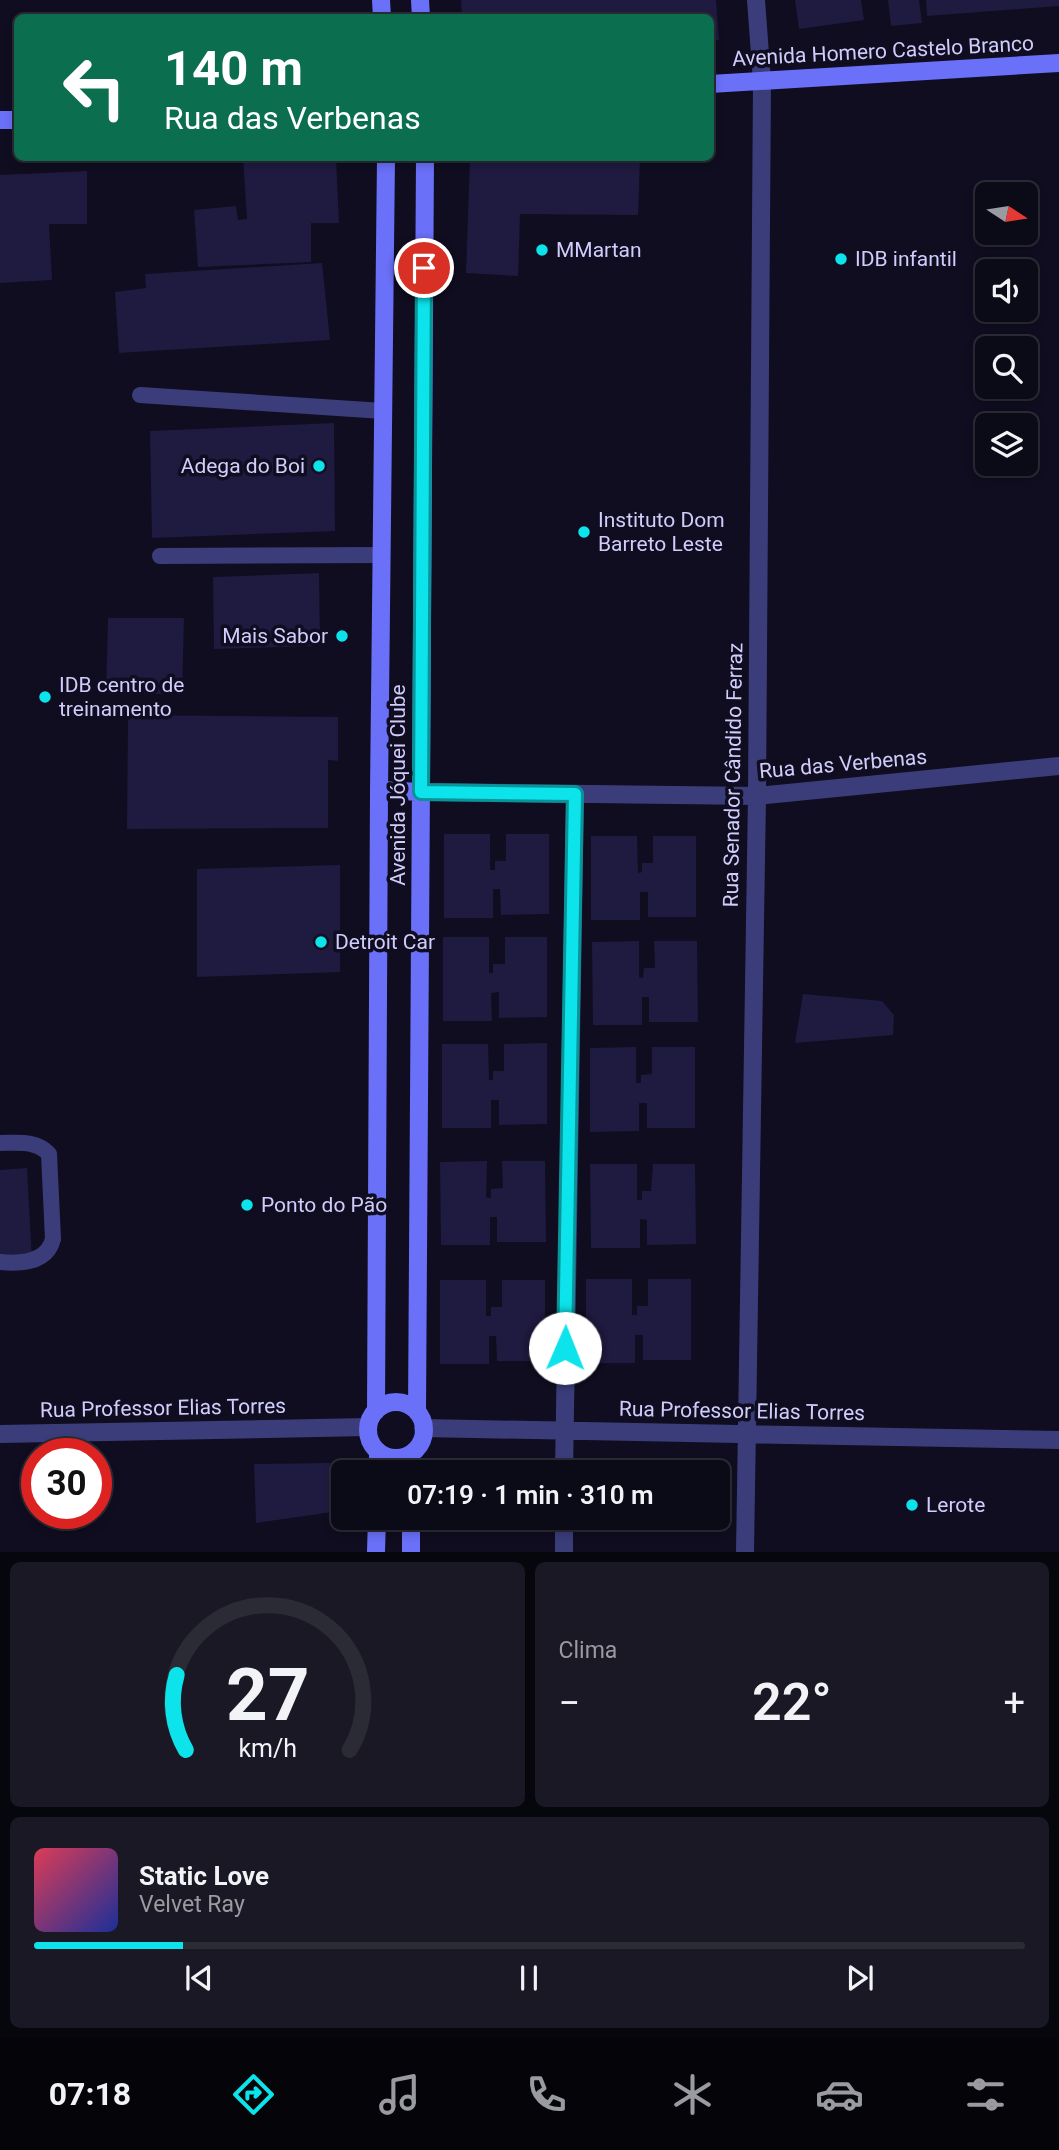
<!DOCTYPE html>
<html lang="pt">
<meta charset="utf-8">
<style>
body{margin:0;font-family:Roboto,sans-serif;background:#191824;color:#f1f3f6;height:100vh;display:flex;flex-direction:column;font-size:26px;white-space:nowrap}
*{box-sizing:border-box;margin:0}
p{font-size:23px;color:#9a9aa1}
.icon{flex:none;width:38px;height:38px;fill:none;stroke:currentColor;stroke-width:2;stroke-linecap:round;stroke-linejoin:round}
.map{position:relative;height:1552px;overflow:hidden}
.side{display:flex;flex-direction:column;gap:10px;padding:10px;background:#06060d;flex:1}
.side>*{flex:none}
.banner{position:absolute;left:14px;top:14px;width:700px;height:147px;border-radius:10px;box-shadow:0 4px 10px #0003,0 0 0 2px #2b2b36;background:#0b6e4f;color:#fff;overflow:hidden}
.needle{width:46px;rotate:102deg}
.tools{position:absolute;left:975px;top:182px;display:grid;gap:14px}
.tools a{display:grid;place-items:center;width:63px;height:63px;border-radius:10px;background:#0b0a17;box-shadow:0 4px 10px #0003,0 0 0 2px #2b2b36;font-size:35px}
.speed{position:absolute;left:21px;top:1438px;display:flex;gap:14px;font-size:35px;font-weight:700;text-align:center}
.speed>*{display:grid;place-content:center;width:91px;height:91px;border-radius:50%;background:#0b0a17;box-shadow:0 4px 10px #0003,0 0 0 2px #2b2b36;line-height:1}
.speed .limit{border:10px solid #d22;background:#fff;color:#111}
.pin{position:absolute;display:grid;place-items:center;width:60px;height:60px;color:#fff;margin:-30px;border:4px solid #fff;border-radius:50%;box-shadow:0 2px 7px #0007}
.me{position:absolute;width:77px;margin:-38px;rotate:1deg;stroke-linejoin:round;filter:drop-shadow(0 0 5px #0008)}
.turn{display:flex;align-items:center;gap:24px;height:147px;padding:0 35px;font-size:32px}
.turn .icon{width:91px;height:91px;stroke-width:2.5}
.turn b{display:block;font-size:49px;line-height:60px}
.big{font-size:52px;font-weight:600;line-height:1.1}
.side .widget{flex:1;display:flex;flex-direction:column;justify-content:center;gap:10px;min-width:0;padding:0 24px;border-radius:10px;background:#191824}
.side .dial{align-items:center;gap:0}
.dial svg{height:182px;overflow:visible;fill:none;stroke:#2b2b36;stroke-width:7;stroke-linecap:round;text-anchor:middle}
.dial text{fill:#f1f3f6;stroke:none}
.song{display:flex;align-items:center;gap:21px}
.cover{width:84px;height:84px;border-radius:10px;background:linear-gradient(135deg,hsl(350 70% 55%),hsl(230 70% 35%))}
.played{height:7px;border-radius:4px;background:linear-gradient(90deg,#0ce3ea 15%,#2b2b36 15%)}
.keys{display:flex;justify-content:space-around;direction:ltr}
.heat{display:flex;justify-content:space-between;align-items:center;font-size:38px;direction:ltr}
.side .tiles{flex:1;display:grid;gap:10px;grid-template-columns:1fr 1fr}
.widget:last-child{grid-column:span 2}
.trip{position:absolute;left:331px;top:1460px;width:399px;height:70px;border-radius:10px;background:#0b0a17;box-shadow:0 4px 10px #0003,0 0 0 2px #2b2b36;font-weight:600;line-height:70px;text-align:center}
.tab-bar{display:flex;height:112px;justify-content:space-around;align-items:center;background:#040409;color:#9a9aa1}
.tab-bar .icon{width:49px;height:49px}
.tab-bar .active{color:#0ce3ea}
.tab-bar b{font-size:32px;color:#f1f3f6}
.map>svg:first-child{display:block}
.building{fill:#1f1a3f}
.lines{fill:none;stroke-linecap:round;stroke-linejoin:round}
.lane{stroke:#3b3d7b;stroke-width:16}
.street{stroke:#3b3d7b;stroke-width:18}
.secondary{stroke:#6a70f7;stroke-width:18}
.route-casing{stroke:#089498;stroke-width:18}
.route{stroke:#0ce3ea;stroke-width:12}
.poi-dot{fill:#0ce3ea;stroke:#0f0d1f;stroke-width:2.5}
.labels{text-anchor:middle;stroke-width:7;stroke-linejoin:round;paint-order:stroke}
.street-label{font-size:21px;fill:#d0cdfc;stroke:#0f0d1f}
.poi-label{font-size:21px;fill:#d0cdfc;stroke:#0f0d1f;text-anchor:start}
</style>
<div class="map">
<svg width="1059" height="1552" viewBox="0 0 1059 1552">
<rect width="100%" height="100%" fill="#0f0d1f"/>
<path class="building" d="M 461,0 L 716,0 L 719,40 L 710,40 L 710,18 L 462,18 Z
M 795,0 L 861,0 L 864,20 L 799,29 Z
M 888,0 L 919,0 L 922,23 L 891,26 Z
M 926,0 L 1059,0 L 1059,6 L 927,16 Z
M 243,158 L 336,158 L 339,223 L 311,223 L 311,262 L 198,267 L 194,210 L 236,206 L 238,220 L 247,219 Z
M 470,158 L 640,158 L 638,215 L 520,214 L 518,276 L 466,273 Z
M 87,171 L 87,224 L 49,224 L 52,280 L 0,283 L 0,175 Z
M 322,263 L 330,340 L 119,353 L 115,292 L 146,288 L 145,274 Z
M 334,423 L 335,531 L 152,538 L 150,431 Z
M 319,573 L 320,646 L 214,649 L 213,577 Z
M 108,618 L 184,618 L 182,694 L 106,694 Z
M 128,715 L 338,717 L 338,761 L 328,760 L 328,828 L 127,829 Z
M 444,834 L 490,834 L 490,870 L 495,870 L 495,861 L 506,861 L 506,834 L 549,834 L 549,914 L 501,915 L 500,889 L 493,889 L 493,918 L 444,918 Z
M 591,836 L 637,836 L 638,873 L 642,872 L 642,863 L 653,863 L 653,836 L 696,836 L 696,917 L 648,917 L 648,892 L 640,892 L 640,920 L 591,920 Z
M 340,865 L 340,972 L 197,977 L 197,869 Z
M 443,937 L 489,937 L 489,973 L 493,973 L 493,964 L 505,964 L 505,937 L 547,937 L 547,1017 L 499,1018 L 499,992 L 491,993 L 492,1021 L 443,1021 Z
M 639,941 L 639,977 L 643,978 L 644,968 L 655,968 L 654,941 L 697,941 L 698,1022 L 649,1022 L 649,997 L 642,997 L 642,1025 L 593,1025 L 592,942 Z
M 803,994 L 882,1001 L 894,1015 L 893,1035 L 795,1043 Z
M 547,1043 L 547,1124 L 499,1125 L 499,1100 L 491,1100 L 491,1128 L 442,1128 L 442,1044 L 488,1044 L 489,1080 L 493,1080 L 493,1071 L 504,1071 L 504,1044 Z
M 636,1047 L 636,1083 L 641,1083 L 641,1075 L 652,1074 L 652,1047 L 695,1047 L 695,1128 L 647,1128 L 647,1103 L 639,1103 L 639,1131 L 590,1132 L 590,1048 Z
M 487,1161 L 486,1197 L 491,1198 L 491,1189 L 503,1188 L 502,1161 L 545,1161 L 546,1242 L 497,1242 L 497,1217 L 490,1217 L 490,1245 L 441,1245 L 440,1162 Z
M 590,1164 L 637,1164 L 637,1200 L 642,1200 L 642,1191 L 651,1191 L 653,1164 L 695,1164 L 696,1244 L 647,1245 L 647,1220 L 640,1219 L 640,1248 L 591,1248 Z
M 27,1168 L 32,1261 L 0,1264 L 0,1170 Z
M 586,1279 L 632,1279 L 632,1315 L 637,1315 L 637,1306 L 648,1306 L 648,1279 L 691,1279 L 691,1360 L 643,1360 L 643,1335 L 635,1335 L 635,1363 L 586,1363 Z
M 440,1280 L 486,1280 L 486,1316 L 491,1316 L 491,1307 L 502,1307 L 502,1280 L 545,1280 L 545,1361 L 497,1361 L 496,1336 L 489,1336 L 489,1364 L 440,1364 Z
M 330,1463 L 332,1512 L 256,1523 L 254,1464 Z"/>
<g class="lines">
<path class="lane" d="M 140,395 L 383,411
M 160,556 L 382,555
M 0,1143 C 19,1143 36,1140 49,1154 L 53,1239 C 47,1263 20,1264 0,1262"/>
<path class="street" d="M 421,792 L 757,796 L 1059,766
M 423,1428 L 1059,1440
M 0,1434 L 368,1427
M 564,1472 L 575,794
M 564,1517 L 564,1552
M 745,1552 L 757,796 L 762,81 L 756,0"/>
<path class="secondary" d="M 381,0 L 382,18
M 420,0 L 421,18
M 710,84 L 1059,63
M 0,120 L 18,120
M 379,790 L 421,792
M368 1430a28 28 0 1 1 56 0a28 28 0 1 1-56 0Z
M 376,1411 L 379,790 L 386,158
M 417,1412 L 425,158
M 378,1472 L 378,1452
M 376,1552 L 377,1517
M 411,1552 L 411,1517"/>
</g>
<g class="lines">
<g class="route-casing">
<path id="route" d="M 424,268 L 421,792 L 575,794 L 565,1348"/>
</g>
<use href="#route" class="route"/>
</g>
<g class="poi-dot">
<circle cx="542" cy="250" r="7"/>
<circle cx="841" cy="259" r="7"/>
<circle cx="319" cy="466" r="7"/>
<circle cx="584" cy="532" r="7"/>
<circle cx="342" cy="636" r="7"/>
<circle cx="45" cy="697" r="7"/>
<circle cx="321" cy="942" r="7"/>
<circle cx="247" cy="1205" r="7"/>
<circle cx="912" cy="1505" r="7"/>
</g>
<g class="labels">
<g class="street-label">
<text transform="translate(883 51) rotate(-3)" y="7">Avenida Homero Castelo Branco</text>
<text transform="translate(843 764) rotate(-5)" y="7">Rua das Verbenas</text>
<text transform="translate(733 775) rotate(-89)" y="7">Rua Senador Cândido Ferraz</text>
<text transform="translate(398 785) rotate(-90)" y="7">Avenida Jóquei Clube</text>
<text transform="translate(163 1408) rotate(-1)" y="7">Rua Professor Elias Torres</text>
<text transform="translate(742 1411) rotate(1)" y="7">Rua Professor Elias Torres</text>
</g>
<g class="poi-label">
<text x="556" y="257">MMartan</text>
<text x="855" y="266">IDB infantil</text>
<text x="305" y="473" text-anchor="end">Adega do Boi</text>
<text x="598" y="527">Instituto Dom<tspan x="598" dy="24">Barreto Leste</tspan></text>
<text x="328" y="643" text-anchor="end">Mais Sabor</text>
<text x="59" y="692">IDB centro de<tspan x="59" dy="24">treinamento</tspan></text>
<text x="335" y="949">Detroit Car</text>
<text x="261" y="1212">Ponto do Pão</text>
<text x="926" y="1512">Lerote</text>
</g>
</g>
</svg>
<div class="tools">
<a><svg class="needle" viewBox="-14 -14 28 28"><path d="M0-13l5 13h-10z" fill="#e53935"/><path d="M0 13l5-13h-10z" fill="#9a9aa1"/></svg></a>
<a><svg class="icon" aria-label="sound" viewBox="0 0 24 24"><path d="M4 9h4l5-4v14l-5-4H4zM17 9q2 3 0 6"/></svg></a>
<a><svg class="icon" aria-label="search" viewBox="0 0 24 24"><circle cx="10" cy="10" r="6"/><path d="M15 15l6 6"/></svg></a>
<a><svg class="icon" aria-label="layers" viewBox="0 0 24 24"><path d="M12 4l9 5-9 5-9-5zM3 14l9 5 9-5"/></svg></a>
</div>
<div class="speed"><div class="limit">30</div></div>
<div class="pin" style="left:424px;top:268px;background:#d93025"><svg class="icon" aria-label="arrive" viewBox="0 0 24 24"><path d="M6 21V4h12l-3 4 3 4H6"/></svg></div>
<svg class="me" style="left:565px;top:1348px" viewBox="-20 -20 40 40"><circle r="19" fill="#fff"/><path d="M0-13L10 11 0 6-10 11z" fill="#0ce3ea"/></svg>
<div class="trip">07:19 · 1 min · 310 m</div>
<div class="banner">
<div class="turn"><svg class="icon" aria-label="left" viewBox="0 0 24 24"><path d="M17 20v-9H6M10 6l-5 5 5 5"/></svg><div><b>140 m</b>Rua das Verbenas</div></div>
</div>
</div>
<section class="side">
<div class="tiles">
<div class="widget dial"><svg viewBox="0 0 100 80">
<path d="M14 69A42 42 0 1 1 86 69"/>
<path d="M14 69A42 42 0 0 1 10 36" stroke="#0ce3ea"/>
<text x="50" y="56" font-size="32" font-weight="700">27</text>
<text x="50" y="72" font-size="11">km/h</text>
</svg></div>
<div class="widget"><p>Clima</p>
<div class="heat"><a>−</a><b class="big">22°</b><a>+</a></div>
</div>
<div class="widget">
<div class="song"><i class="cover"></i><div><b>Static Love</b><p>Velvet Ray</p></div></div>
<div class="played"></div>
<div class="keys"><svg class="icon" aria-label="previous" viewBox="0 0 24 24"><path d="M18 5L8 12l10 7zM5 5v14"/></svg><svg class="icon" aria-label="pause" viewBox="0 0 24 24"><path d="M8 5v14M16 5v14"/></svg><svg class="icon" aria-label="next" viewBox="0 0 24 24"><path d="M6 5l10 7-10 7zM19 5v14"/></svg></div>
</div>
</div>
</section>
<nav class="tab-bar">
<b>07:18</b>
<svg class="icon active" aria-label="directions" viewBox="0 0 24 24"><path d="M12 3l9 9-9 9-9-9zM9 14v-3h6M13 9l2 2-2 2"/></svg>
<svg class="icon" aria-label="music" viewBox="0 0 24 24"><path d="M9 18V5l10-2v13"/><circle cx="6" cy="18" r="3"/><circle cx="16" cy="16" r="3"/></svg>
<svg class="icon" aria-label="phone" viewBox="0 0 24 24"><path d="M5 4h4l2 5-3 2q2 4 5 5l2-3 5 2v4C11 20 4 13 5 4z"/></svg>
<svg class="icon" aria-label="climate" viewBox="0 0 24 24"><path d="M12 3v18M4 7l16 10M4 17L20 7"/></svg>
<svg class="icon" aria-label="car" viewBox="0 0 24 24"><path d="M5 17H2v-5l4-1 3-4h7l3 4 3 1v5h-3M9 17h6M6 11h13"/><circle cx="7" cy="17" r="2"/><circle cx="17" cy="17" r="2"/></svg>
<svg class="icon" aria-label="filters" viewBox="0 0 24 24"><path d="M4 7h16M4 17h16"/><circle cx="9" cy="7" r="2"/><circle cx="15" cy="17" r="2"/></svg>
</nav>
